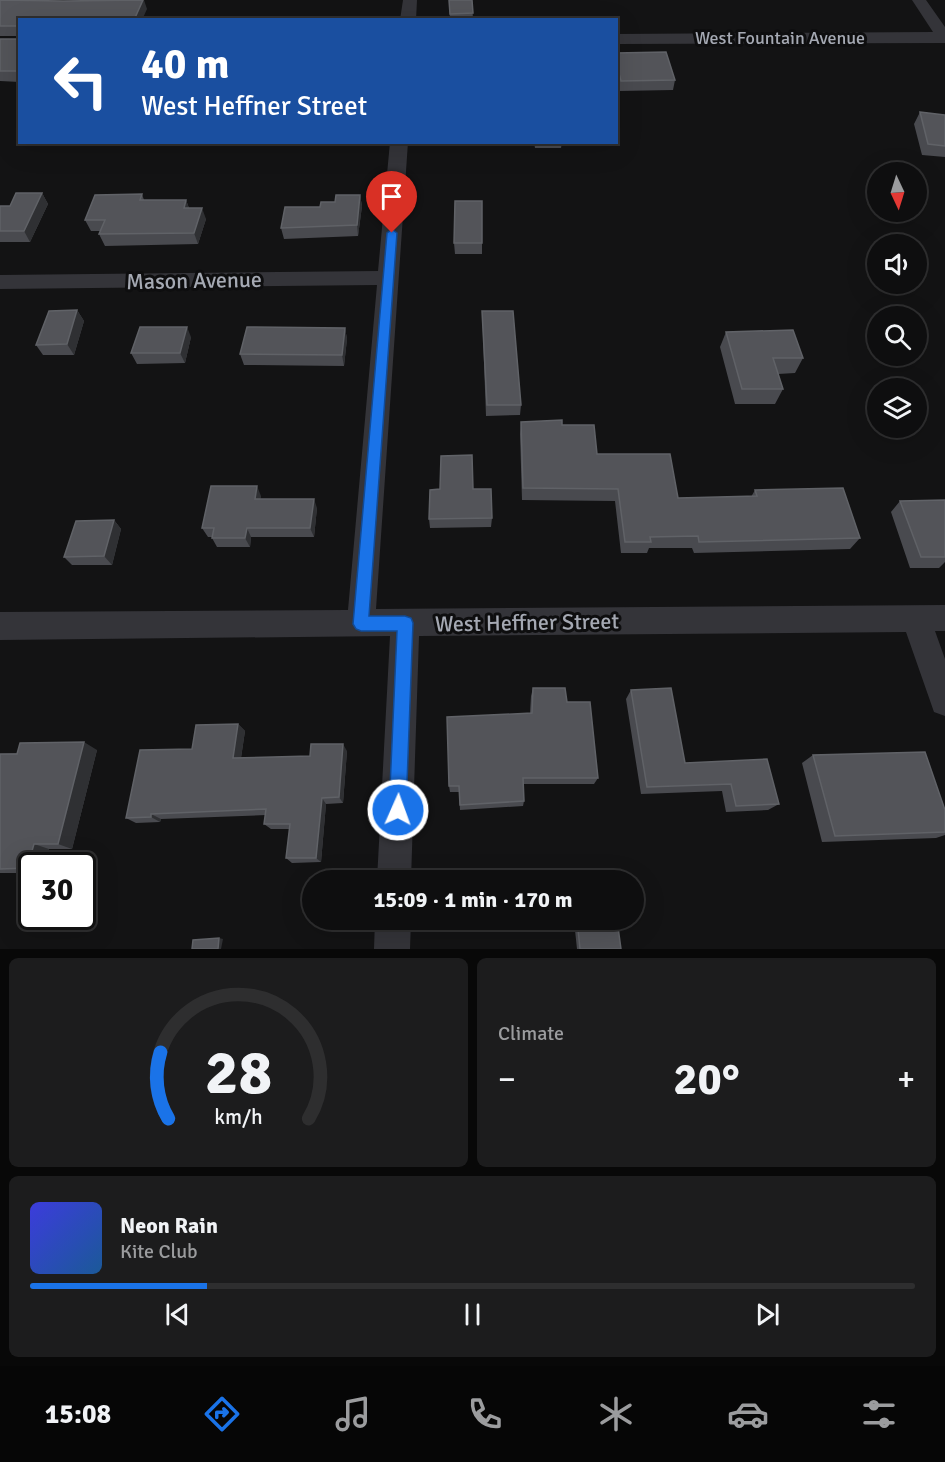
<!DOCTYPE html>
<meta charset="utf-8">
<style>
body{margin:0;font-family:Signika,sans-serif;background:#1c1c1d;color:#f1f3f6;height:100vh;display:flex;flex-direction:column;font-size:22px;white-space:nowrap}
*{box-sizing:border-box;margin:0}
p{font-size:20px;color:#9b9c9e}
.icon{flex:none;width:33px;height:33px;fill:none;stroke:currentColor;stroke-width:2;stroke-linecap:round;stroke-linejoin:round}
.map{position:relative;height:949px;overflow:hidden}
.side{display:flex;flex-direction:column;gap:9px;padding:9px;background:#080808;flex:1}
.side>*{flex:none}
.hud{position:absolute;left:18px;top:18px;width:600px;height:126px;border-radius:0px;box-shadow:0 6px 24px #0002,0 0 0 2px #2e2e2f;background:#1a4fa0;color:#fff;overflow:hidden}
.needle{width:39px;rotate:176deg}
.controls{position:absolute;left:867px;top:162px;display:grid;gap:12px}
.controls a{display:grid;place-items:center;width:60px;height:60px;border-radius:50%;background:#0e0e0f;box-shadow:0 6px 24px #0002,0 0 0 2px #2e2e2f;font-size:30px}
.speed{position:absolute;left:18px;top:852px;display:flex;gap:12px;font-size:30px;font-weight:700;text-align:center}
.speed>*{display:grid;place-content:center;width:78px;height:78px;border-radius:50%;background:#0e0e0f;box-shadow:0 6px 24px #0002,0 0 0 2px #2e2e2f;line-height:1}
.speed .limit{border:3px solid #111;border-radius:9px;background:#fff;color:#111}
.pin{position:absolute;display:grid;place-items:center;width:51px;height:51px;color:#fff;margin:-62px -26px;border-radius:50% 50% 50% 0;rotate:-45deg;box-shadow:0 0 6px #0007}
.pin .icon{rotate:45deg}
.me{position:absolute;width:66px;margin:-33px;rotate:2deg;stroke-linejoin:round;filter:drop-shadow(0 0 4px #0008)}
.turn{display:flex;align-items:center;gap:21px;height:126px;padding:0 24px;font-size:27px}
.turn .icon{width:78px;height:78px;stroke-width:2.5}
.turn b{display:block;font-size:42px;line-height:51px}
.big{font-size:45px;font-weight:700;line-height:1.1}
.side .card{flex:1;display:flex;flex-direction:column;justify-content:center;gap:9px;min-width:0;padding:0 21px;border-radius:9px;background:#1c1c1d}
.side .dial{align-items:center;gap:0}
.dial svg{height:156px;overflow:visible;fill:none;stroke:#2e2e2f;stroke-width:7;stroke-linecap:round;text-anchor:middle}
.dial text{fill:#f1f3f6;stroke:none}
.song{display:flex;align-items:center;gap:18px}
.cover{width:72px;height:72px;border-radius:9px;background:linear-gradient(135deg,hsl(240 70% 55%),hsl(210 70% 35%))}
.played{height:6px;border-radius:3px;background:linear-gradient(90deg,#1a73e8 20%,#2e2e2f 20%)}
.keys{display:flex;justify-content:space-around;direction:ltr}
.heat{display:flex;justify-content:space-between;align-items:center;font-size:33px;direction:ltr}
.side .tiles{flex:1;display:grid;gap:9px;grid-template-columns:1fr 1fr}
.card:last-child{grid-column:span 2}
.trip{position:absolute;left:302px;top:870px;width:342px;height:60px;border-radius:30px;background:#0e0e0f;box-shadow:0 6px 24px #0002,0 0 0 2px #2e2e2f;font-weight:700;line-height:60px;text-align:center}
.menu{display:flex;height:96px;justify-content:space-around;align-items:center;background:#060606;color:#9b9c9e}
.menu .icon{width:42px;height:42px}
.menu .selected{color:#1a73e8}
.menu b{font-size:27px;color:#f1f3f6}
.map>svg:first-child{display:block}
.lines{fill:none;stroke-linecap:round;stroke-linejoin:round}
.minor{fill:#343439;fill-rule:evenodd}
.wall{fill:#494a4f}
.shaded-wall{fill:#2f3033}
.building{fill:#535459;stroke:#606267;stroke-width:1.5}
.route{fill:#1a73e8;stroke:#114b97;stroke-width:1.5}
.labels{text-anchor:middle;stroke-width:6;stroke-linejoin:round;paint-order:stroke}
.far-street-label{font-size:18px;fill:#a5a9b3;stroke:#0e0e0f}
.street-label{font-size:22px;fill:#a5a9b3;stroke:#0e0e0f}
</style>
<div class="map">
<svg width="945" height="949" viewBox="0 0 945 949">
<rect width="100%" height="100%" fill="#131314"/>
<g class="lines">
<path class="minor" d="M 403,0 L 417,0 L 416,20 L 400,20 Z
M 912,0 L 926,0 L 945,27 L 945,43 L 616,44 L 616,34 L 933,32 Z
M 390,142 L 408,142 L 376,609 L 945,605 L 945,631 L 935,631 L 945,659 L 945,716 L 934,712 L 906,632 L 419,636 L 411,880 L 377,880 L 390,636 L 0,640 L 0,612 L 348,610 L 377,285 L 0,289 L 0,275 L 378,271 Z
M 375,920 L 411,920 L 410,949 L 374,949 Z"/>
</g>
<path class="wall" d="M 0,0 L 147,9 L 20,20 L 20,82 L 0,81 L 0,39 L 17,39 L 17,36 L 0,36 Z
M 449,0 L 472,0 L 473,20 L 450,20 Z
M 616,53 L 675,80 L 673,90 L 619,91 L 616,78 Z
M 920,112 L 945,115 L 945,157 L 922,155 L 914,124 Z
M 534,142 L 562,142 L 561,148 L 535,148 Z
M 42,193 L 48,204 L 30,242 L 0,242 L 0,206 L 10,206 Z
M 142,194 L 144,200 L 186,200 L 189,208 L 206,219 L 198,244 L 105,246 L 99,234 L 101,231 L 91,231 L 85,220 Z
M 360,195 L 362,206 L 358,236 L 284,239 L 281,228 L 320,207 L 335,202 Z
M 482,201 L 482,254 L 455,254 L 454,243 Z
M 77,310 L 84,321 L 74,355 L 43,355 L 36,345 Z
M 482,311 L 521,405 L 520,415 L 486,416 Z
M 345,328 L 347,339 L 344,366 L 244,365 L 240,354 Z
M 726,332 L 803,358 L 795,373 L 778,374 L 783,389 L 775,404 L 735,404 L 720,347 Z
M 191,337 L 185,363 L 137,364 L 131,353 Z
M 521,422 L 562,425 L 597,454 L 678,498 L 751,497 L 755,490 L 860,538 L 850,549 L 694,553 L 692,548 L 649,548 L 647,553 L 621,553 L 615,501 L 522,500 L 520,434 Z
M 440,489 L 473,489 L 492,518 L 491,527 L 430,528 L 429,519 Z
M 261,496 L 260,499 L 317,508 L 314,537 L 251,537 L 250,547 L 217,547 L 212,538 L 212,537 L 208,537 L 202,528 Z
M 945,500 L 945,562 L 939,568 L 910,568 L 891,512 L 900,501 Z
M 114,520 L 121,529 L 112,565 L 72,565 L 64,557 Z
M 533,688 L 567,702 L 598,778 L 594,784 L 523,784 L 524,801 L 523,806 L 460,810 L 459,792 L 450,792 L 449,786 L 530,713 L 531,696 Z
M 631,690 L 685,763 L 779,804 L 768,810 L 726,812 L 722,791 L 641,794 L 626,699 Z
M 238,724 L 245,731 L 241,758 L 310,756 L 347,751 L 343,803 L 326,804 L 321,862 L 292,863 L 286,858 L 290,829 L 271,829 L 264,824 L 266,815 L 161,819 L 160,822 L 136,823 L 126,818 L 192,749 Z
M 97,750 L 72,849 L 49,849 L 45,866 L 32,866 L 32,873 L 0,873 L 0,754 Z
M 813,755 L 945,810 L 945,835 L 936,838 L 822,842 L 802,763 Z
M 578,929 L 621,949 L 577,949 L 575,930 Z"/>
<path class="shaded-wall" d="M 143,0 L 144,0 L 147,9 L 142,20 L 134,20 Z
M 42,193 L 48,204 L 30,242 L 24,231 Z
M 360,195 L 362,206 L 358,236 L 357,225 Z
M 186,200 L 190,211 L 184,208 Z
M 202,208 L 206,219 L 198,244 L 194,233 Z
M 77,310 L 84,321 L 74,355 L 67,344 Z
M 187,327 L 191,337 L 185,363 L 180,353 Z
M 345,328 L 347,339 L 344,366 L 342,355 Z
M 257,486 L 261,496 L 259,508 L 255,499 Z
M 314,499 L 317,508 L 314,537 L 310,528 Z
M 114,520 L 121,529 L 112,565 L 104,556 Z
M 247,528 L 251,537 L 250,547 L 245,538 Z
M 238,724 L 245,731 L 240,764 L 233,758 Z
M 84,742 L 97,750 L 72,849 L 58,844 Z
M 343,744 L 347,751 L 343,803 L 339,797 Z
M 322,798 L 326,804 L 321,862 L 316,858 Z
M 151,814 L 161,819 L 160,822 L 151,817 Z
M 34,844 L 49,849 L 45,866 L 32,866 L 32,870 L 27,868 Z
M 219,938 L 223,939 L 221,949 L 218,949 Z"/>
<path class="building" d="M 0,0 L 63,1 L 143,0 L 134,20 L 20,20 L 20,71 L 0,71 L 0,39 L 17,39 L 17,26 L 0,26 Z
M 449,0 L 472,0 L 473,13 L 450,14 Z
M 666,52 L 675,80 L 621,81 L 616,62 L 616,53 Z
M 920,112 L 945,115 L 945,146 L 928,144 Z
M 16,193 L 42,193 L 24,231 L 0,231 L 0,206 L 10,206 Z
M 142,194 L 140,200 L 186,200 L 184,208 L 202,208 L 194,233 L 99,234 L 105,220 L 85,220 L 95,195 Z
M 336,195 L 360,195 L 357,225 L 281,228 L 285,207 L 320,207 L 321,202 L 335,202 Z
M 455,201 L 482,201 L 482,243 L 454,243 Z
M 77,310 L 67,344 L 36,345 L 49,311 Z
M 482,311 L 513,311 L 521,405 L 487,405 Z
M 140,327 L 187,327 L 180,353 L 131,353 Z
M 247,327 L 345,328 L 342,355 L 240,354 Z
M 793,330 L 803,358 L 773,358 L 783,389 L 742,389 L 726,332 Z
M 562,420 L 562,425 L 594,425 L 597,454 L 670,454 L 678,498 L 757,496 L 755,490 L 843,488 L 860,538 L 699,542 L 698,536 L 650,537 L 651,542 L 625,542 L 618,489 L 523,488 L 521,422 Z
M 472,455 L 473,489 L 491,489 L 492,518 L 429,519 L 430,490 L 440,489 L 441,456 Z
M 211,486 L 257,486 L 255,499 L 314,499 L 310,528 L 247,528 L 245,538 L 212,538 L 214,528 L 202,528 Z
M 945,500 L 945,557 L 921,557 L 900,501 Z
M 114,520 L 104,556 L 64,557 L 76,521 Z
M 533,688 L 565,688 L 567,702 L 590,702 L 598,778 L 523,778 L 524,801 L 460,805 L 459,786 L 449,786 L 447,717 L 532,713 Z
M 671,688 L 685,763 L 767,759 L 779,804 L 736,806 L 731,784 L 647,787 L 631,690 Z
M 238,724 L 233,758 L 310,756 L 311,744 L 343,744 L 339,797 L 322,798 L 316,858 L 286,858 L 290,824 L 264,824 L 266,809 L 151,814 L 151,817 L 126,818 L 140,750 L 192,749 L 196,725 Z
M 84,742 L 58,844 L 34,844 L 27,868 L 0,869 L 0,754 L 17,754 L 20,743 Z
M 925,752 L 945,810 L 945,832 L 835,836 L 813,755 Z
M 348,872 L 347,880 L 322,880 L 323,873 Z
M 618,927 L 621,949 L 580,949 L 578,929 Z
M 219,938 L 218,949 L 192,949 L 193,940 Z"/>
<path class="route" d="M 392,229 L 397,233 L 369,616 L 405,616 L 411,618 L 413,623 L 406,810 L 404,817 L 398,819 L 391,817 L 389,810 L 397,631 L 361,631 L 356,629 L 353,624 L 387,233 Z"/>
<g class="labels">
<g class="far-street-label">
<text x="780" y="44">West Fountain Avenue</text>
</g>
<g class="street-label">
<text transform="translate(194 280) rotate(-1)" y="8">Mason Avenue</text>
<text transform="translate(527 622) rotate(-1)" y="8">West Heffner Street</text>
</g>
</g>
</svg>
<div class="controls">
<a><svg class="needle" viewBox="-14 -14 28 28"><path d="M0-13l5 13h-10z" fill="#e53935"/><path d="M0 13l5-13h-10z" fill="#9b9c9e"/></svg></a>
<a><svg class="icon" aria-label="sound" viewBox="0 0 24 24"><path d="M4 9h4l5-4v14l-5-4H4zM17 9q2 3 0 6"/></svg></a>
<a><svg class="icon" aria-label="search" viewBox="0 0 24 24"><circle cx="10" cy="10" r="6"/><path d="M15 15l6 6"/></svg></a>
<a><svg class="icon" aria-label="layers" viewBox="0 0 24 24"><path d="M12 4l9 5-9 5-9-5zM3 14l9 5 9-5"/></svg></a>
</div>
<div class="speed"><div class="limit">30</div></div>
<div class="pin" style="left:392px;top:233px;background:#d93025"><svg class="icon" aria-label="arrive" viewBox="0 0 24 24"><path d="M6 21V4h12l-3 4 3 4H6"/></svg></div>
<svg class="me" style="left:398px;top:810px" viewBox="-20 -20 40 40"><circle r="17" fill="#1a73e8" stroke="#fff" stroke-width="3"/><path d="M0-11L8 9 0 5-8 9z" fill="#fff"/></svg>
<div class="trip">15:09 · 1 min · 170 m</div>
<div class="hud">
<div class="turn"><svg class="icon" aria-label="left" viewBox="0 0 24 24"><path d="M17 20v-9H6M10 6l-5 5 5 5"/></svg><div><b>40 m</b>West Heffner Street</div></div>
</div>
</div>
<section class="side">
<div class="tiles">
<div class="card dial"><svg viewBox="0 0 100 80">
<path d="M14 69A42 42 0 1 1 86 69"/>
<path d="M14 69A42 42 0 0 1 10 35" stroke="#1a73e8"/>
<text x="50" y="56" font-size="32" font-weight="700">28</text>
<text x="50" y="72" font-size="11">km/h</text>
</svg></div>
<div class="card"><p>Climate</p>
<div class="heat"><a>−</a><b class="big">20°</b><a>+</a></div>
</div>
<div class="card">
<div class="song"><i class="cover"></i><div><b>Neon Rain</b><p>Kite Club</p></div></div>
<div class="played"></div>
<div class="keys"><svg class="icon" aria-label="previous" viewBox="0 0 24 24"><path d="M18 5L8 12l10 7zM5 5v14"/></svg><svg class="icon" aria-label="pause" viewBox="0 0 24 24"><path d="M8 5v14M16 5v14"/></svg><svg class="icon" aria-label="next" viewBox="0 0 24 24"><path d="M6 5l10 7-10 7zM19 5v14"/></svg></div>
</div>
</div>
</section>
<nav class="menu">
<b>15:08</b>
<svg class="icon selected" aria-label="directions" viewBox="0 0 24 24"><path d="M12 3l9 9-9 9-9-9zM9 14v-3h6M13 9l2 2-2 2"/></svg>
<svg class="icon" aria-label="music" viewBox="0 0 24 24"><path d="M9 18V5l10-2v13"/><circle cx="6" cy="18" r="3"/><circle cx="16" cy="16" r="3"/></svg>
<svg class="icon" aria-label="phone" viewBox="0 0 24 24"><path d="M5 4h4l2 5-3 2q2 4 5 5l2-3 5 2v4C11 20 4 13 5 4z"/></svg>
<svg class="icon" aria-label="climate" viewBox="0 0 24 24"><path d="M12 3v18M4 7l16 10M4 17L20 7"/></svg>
<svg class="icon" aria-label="car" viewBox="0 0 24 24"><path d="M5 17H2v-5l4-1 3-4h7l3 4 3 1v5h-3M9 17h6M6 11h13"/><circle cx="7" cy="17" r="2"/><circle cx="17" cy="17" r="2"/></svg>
<svg class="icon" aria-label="filters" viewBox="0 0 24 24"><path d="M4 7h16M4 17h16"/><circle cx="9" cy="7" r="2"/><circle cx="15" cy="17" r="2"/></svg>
</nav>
